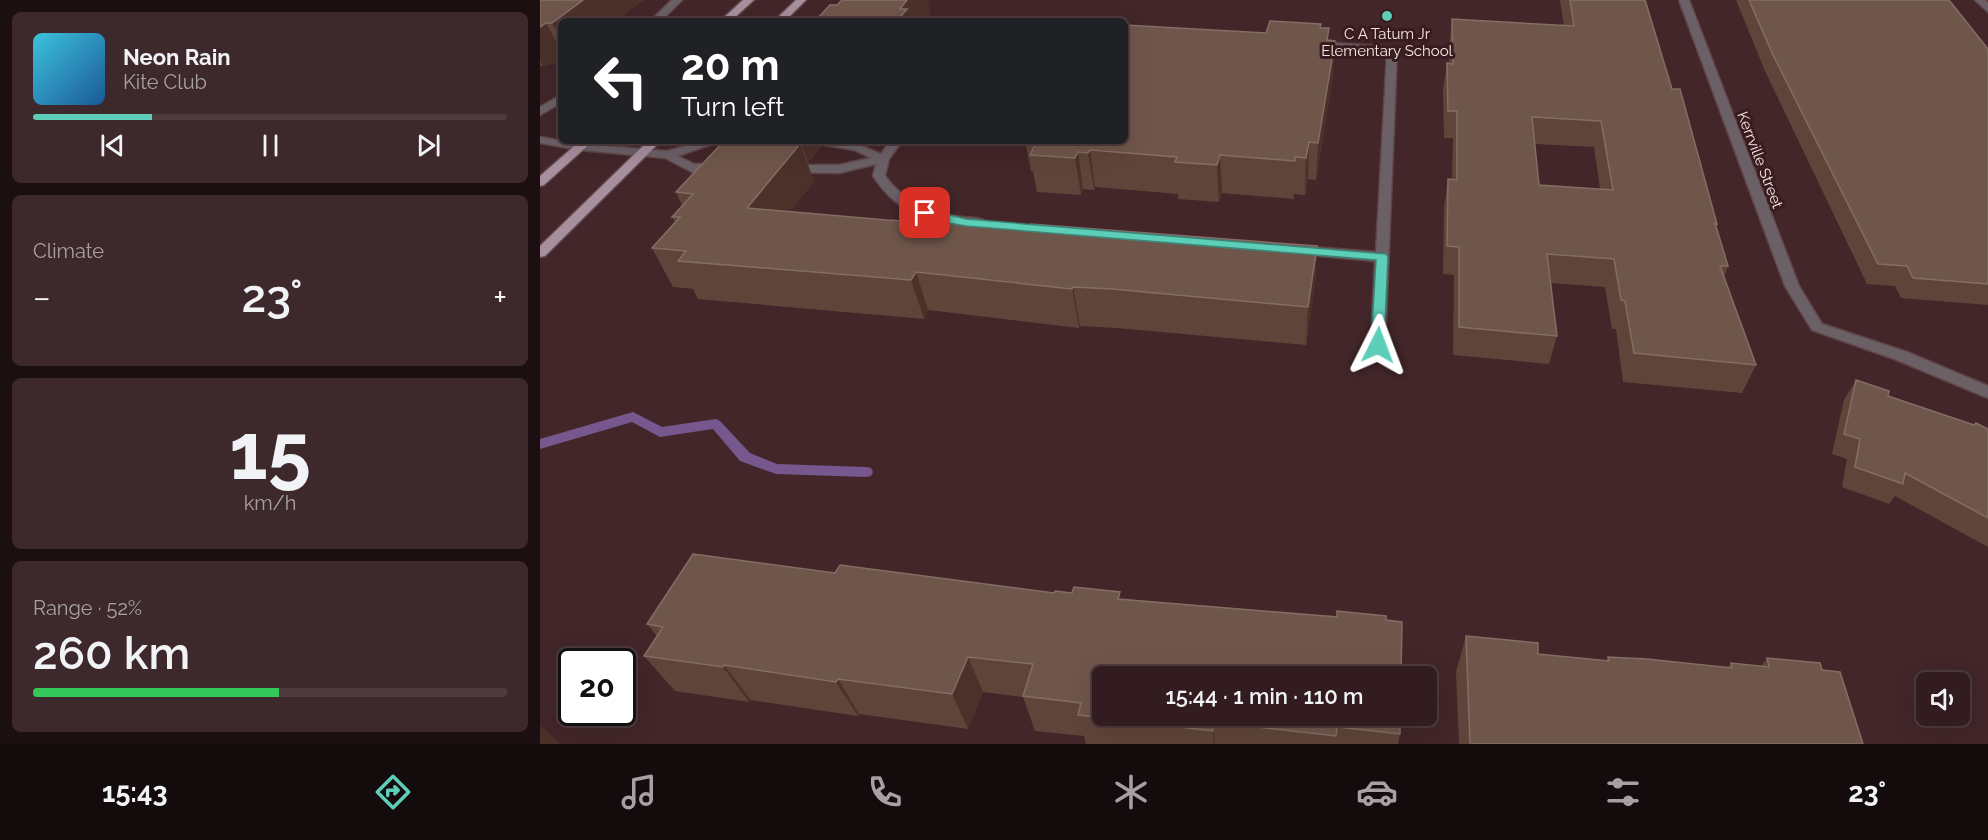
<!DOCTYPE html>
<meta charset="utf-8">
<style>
body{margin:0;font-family:Raleway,sans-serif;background:#3d292c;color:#f1f3f6;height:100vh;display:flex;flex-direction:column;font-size:22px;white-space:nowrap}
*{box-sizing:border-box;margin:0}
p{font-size:20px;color:#a8a1a4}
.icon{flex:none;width:33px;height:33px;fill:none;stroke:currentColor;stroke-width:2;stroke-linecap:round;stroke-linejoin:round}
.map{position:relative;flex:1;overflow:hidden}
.drawer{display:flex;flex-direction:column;gap:12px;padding:12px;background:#1c0f11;width:540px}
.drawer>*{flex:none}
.guide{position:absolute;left:18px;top:18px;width:570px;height:126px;border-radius:9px;box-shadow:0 6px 24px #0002,0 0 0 2px #4d3a3d;background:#202124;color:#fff;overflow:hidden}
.controls{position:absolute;left:1376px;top:672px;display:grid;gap:12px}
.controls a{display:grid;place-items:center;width:54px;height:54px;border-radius:9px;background:#321c1f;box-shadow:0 6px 24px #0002,0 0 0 2px #4d3a3d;font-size:30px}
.speed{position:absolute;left:18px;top:648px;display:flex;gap:12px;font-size:30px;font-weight:700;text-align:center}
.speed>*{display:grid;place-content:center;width:78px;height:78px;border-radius:50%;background:#321c1f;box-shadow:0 6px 24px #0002,0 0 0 2px #4d3a3d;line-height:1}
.speed .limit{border:3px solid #111;border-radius:9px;background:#fff;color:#111}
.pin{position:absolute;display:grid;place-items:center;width:51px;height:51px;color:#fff;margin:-26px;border-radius:12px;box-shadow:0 3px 9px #0006}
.me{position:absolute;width:66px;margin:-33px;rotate:3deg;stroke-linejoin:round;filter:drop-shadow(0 0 4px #0008)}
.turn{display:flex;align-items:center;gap:21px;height:126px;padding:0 24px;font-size:27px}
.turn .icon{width:78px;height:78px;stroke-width:2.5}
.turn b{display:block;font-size:42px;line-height:51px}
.big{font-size:45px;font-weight:600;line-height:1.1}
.drawer .card{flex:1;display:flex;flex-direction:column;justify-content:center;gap:9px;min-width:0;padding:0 21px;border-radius:9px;background:#3d292c}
.drawer .dial{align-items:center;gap:0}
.dial b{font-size:78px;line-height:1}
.song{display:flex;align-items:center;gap:18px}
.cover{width:72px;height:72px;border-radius:9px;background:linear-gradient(135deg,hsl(190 70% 55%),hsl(210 70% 35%))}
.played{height:6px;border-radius:3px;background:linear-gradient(90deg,#5dceb8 25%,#4d3a3d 25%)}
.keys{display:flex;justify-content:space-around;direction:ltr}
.heat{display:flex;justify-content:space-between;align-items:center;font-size:33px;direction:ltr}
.charge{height:9px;border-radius:4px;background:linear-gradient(90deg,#34c759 52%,#4d3a3d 0)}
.trip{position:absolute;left:552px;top:666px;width:345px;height:60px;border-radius:9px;background:#321c1f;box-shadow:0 6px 24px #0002,0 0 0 2px #4d3a3d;font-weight:600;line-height:60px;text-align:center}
.tabs{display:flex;height:96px;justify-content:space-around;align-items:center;background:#140b0c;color:#a8a1a4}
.tabs .icon{width:42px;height:42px}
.tabs .current{color:#5dceb8}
.tabs b{font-size:27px;color:#f1f3f6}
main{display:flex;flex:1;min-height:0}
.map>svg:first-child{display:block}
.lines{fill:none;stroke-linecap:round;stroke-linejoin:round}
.stream{fill:#76588f;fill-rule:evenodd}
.lane-casing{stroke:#5f4547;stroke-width:3}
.street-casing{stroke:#5f4547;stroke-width:3}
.primary-casing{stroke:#5f4547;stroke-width:3}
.lane{fill:#6c6067;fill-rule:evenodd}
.street{fill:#6c6067;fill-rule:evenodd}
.primary{fill:#a78f9d;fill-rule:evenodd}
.wall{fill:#5f4539;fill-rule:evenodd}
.shaded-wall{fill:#4c312b}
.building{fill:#6f564b;stroke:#846d64;stroke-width:1.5;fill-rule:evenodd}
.route{fill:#5dceb8;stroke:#3c8678;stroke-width:1.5}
.poi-dot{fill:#5dceb8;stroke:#381c1f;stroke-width:2}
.labels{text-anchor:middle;stroke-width:6;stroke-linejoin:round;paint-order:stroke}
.far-poi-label{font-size:15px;fill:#f8e5e5;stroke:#381c1f}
.far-street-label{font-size:15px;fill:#f8e5e5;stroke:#381c1f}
</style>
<main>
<section class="drawer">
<div class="card">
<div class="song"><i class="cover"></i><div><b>Neon Rain</b><p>Kite Club</p></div></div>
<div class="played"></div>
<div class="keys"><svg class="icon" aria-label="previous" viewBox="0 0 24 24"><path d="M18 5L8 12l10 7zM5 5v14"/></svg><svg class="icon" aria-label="pause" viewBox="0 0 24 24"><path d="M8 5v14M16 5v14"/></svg><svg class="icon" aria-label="next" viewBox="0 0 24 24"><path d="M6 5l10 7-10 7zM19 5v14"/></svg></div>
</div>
<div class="card"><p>Climate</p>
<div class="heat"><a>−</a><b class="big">23°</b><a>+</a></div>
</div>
<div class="card dial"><b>15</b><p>km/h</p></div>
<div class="card"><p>Range · 52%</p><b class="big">260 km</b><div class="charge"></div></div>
</section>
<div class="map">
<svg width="1448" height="744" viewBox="0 0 1448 744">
<rect width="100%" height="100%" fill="#422629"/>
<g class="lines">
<path class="stream" d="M 93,412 L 122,427 L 176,419 L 180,421 L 210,453 L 237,464 L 326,467 L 331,468 L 333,472 L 331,476 L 326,477 L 236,474 L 200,461 L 173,429 L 120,437 L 92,422 L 0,449 L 0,439 Z"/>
<g class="lane-casing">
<path id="lane" d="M 132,0 L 142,0 L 121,21 L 110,21 Z
M 775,42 L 852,47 L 857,50 L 845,345 L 838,350 L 831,345 L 835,261 L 759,254 L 752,250 L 759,246 L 836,252 L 847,53 L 771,47 L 770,45 Z
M 21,95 L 21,103 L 0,115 L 0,107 Z
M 0,137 L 40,144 L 127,151 L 163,141 L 181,141 L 138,156 L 154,164 L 179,164 L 185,168 L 179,172 L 152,172 L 125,158 L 40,150 L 0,143 Z
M 273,141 L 317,144 L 341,154 L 350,141 L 362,141 L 349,159 L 345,176 C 364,202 390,213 422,217 C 430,218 442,217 448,223 C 434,236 369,213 355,201 C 346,194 339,185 333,176 L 336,164 L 299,173 L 247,172 L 247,166 L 251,165 L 299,165 L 331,158 L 314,150 L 279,144 Z"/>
</g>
<g class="street-casing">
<path id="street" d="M 1139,0 L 1149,0 L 1259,286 L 1282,324 L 1367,352 L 1448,386 L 1448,398 L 1357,360 L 1272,330 L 1245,286 Z
M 1435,0 L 1445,0 L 1448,3 L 1448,12 Z"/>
</g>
<g class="primary-casing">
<path id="primary" d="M 203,0 L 214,0 L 191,21 L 180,21 Z
M 256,0 L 266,0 L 245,21 L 234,21 Z
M 40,141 L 53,141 L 4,185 L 0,186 L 0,176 Z
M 108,141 L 121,141 L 5,256 L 0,257 L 0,246 Z"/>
</g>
<use href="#lane" class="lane"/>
<use href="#street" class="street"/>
<use href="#primary" class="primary"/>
</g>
<path class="wall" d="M 0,0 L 103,0 L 76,21 L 21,21 L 21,60 L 16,63 L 3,66 L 0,66 Z
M 1020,0 L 1106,0 L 1132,89 L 1177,224 L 1176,227 L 1188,266 L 1184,277 L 1216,365 L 1202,393 L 1083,382 L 1076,329 L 1072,329 L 1065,287 L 1011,283 L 1017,336 L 1009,364 L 913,355 L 914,275 L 903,274 L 904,207 L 908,179 L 912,180 L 913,138 L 904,138 L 903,89 L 907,63 L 909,63 L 909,45 L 912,19 L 1024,26 ZM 995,144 L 1054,147 L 1060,189 L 999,185 Z
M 1196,0 L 1409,0 L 1448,49 L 1448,305 L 1361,298 L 1355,286 L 1327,284 L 1225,71 Z
M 781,24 L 781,28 L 788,40 L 793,76 L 776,180 L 768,179 L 765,195 L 754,194 L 754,199 L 682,193 L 679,202 L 638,199 L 638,194 L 555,187 L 554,190 L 543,189 L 541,195 L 497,192 L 493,171 L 491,171 L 485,141 L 585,141 L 726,33 Z
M 184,141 L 279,141 L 281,147 L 268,163 L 267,163 L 274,181 L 250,212 L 347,220 L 490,227 L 777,246 L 775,284 L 766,345 L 577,328 L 540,326 L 539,328 L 388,310 L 384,319 L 158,299 L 153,289 L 133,287 L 112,248 L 135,223 L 132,217 L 142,205 L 136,192 Z
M 1316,380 L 1348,396 L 1448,429 L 1448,547 L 1355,496 L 1349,504 L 1302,487 L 1307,459 L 1292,454 L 1304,400 Z
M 295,573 L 581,599 L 846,620 L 860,716 L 860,734 L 858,744 L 546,744 L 544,736 L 495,731 L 483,697 L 443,692 L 428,729 L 319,714 L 318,716 L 211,700 L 209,702 L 135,691 L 104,656 L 117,636 L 107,624 Z
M 926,636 L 998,654 L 1066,660 L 1068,657 L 1188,667 L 1191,663 L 1221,666 L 1227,658 L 1282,670 L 1323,744 L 919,744 L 916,672 Z"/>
<path class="shaded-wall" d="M 43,0 L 103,0 L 76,21 L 21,21 L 21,40 L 12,23 Z
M 367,0 L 388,0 L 391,16 L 387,21 L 357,21 L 360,9 Z
M 6,23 L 21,51 L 21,60 L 16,63 L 3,66 L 0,61 L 0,27 Z
M 795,41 L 793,76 L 776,180 L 778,143 Z
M 241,141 L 245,141 L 250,155 L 260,144 L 274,181 L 224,246 L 207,208 Z
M 260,141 L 279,141 L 281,147 L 268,163 Z
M 769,142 L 768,179 L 765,195 L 766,158 Z
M 550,150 L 555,187 L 554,190 L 548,153 Z
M 538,152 L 543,189 L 541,195 L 535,158 Z
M 680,155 L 682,193 L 679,202 L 677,165 Z
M 777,246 L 775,284 L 766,345 L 768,307 Z
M 376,272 L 388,310 L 384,319 L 371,280 Z
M 533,287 L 540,326 L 539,328 L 532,289 Z
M 428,657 L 443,692 L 428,729 L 412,694 Z
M 184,665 L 211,700 L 209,702 L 183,667 Z
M 298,679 L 319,714 L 318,716 L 296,682 Z
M 673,722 L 675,744 L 674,744 L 673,731 Z
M 0,725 L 21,744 L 0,744 Z"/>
<path class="building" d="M 0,0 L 43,0 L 12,23 L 6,23 L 0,27 Z
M 302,0 L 367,0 L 360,9 L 367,9 L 357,21 L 275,21 L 290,5 L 297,5 Z
M 1030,0 L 1105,0 L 1132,89 L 1140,89 L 1177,224 L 1175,223 L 1188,266 L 1180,266 L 1216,365 L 1094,353 L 1085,301 L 1081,300 L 1074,259 L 1007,254 L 1017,336 L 919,327 L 919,247 L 907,246 L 908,179 L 917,180 L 917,111 L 908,111 L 907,63 L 913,64 L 912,19 L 1034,26 ZM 992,117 L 1061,121 L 1073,190 L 999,185 Z
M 1209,0 L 1409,0 L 1448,49 L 1448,284 L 1373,278 L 1367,266 L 1338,264 L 1232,53 Z
M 730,21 L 781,24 L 780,28 L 789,28 L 787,40 L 795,41 L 778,143 L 769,142 L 766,158 L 755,157 L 755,161 L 680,155 L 677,165 L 635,162 L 637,157 L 550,150 L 548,153 L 538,152 L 535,158 L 490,155 L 497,141 L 585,141 L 585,25 L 726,33 Z
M 184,141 L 241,141 L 240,143 L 260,144 L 207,208 L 347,220 L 421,224 L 423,222 L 490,227 L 491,224 L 777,246 L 768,307 L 572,289 L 533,287 L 532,289 L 376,272 L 371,280 L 138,261 L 146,251 L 112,248 L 140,217 L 132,217 L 153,194 L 136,192 Z
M 1316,380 L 1349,391 L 1348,396 L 1434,425 L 1436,423 L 1448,429 L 1448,518 L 1365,473 L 1363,484 L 1315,467 L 1320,439 L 1304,434 Z
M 153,554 L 295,573 L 300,565 L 514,593 L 515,591 L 532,593 L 534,587 L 580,592 L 578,599 L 797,617 L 797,611 L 846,616 L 846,620 L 862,622 L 861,676 L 562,676 L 562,716 L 860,716 L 860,734 L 797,727 L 796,736 L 673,722 L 673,731 L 538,715 L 541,703 L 483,696 L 493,664 L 428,657 L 412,694 L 298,679 L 296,682 L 184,665 L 183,667 L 104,656 L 123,627 L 107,624 Z
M 926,636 L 998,643 L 998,654 L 1069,661 L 1068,657 L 1107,659 L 1192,668 L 1191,663 L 1229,667 L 1227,658 L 1280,663 L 1282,670 L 1300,672 L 1323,744 L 930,744 Z"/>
<path class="route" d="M 385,209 L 426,219 L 846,254 L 848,257 L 844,345 L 838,349 L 831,345 L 836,260 L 426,226 L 398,221 L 381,215 L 379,213 Z"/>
<circle class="poi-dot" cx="847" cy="16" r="6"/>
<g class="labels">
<g class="far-poi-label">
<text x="847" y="39">C A Tatum Jr<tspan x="847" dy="17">Elementary School</tspan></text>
</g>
<g class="far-street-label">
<text transform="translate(1220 160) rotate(69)" y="5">Kerrville Street</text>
</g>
</g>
</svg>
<div class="controls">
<a><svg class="icon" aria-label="sound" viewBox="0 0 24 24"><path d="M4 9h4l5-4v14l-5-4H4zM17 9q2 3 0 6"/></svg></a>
</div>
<div class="speed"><div class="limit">20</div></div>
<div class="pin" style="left:385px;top:213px;background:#d93025"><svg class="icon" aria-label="arrive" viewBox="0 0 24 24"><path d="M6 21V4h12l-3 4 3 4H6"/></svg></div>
<svg class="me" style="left:838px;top:345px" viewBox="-20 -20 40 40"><path d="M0-17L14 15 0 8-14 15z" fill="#5dceb8" stroke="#fff" stroke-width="4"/></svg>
<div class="trip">15:44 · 1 min · 110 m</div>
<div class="guide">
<div class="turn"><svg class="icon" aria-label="left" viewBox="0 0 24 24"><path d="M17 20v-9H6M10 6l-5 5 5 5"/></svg><div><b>20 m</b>Turn left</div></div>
</div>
</div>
</main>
<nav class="tabs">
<b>15:43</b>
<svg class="icon current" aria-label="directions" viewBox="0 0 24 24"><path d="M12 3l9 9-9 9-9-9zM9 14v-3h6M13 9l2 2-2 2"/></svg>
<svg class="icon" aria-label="music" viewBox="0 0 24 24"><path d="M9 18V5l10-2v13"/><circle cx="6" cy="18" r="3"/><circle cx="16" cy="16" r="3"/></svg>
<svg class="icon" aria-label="phone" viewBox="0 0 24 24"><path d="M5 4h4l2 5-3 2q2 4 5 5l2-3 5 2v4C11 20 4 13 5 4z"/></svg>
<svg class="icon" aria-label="climate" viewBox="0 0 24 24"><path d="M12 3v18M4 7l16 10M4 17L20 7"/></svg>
<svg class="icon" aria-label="car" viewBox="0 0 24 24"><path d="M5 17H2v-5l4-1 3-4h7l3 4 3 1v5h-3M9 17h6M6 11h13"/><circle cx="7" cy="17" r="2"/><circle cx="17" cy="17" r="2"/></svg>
<svg class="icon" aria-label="filters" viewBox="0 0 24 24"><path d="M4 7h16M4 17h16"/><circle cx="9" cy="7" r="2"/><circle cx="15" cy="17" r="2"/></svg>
<b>23°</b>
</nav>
